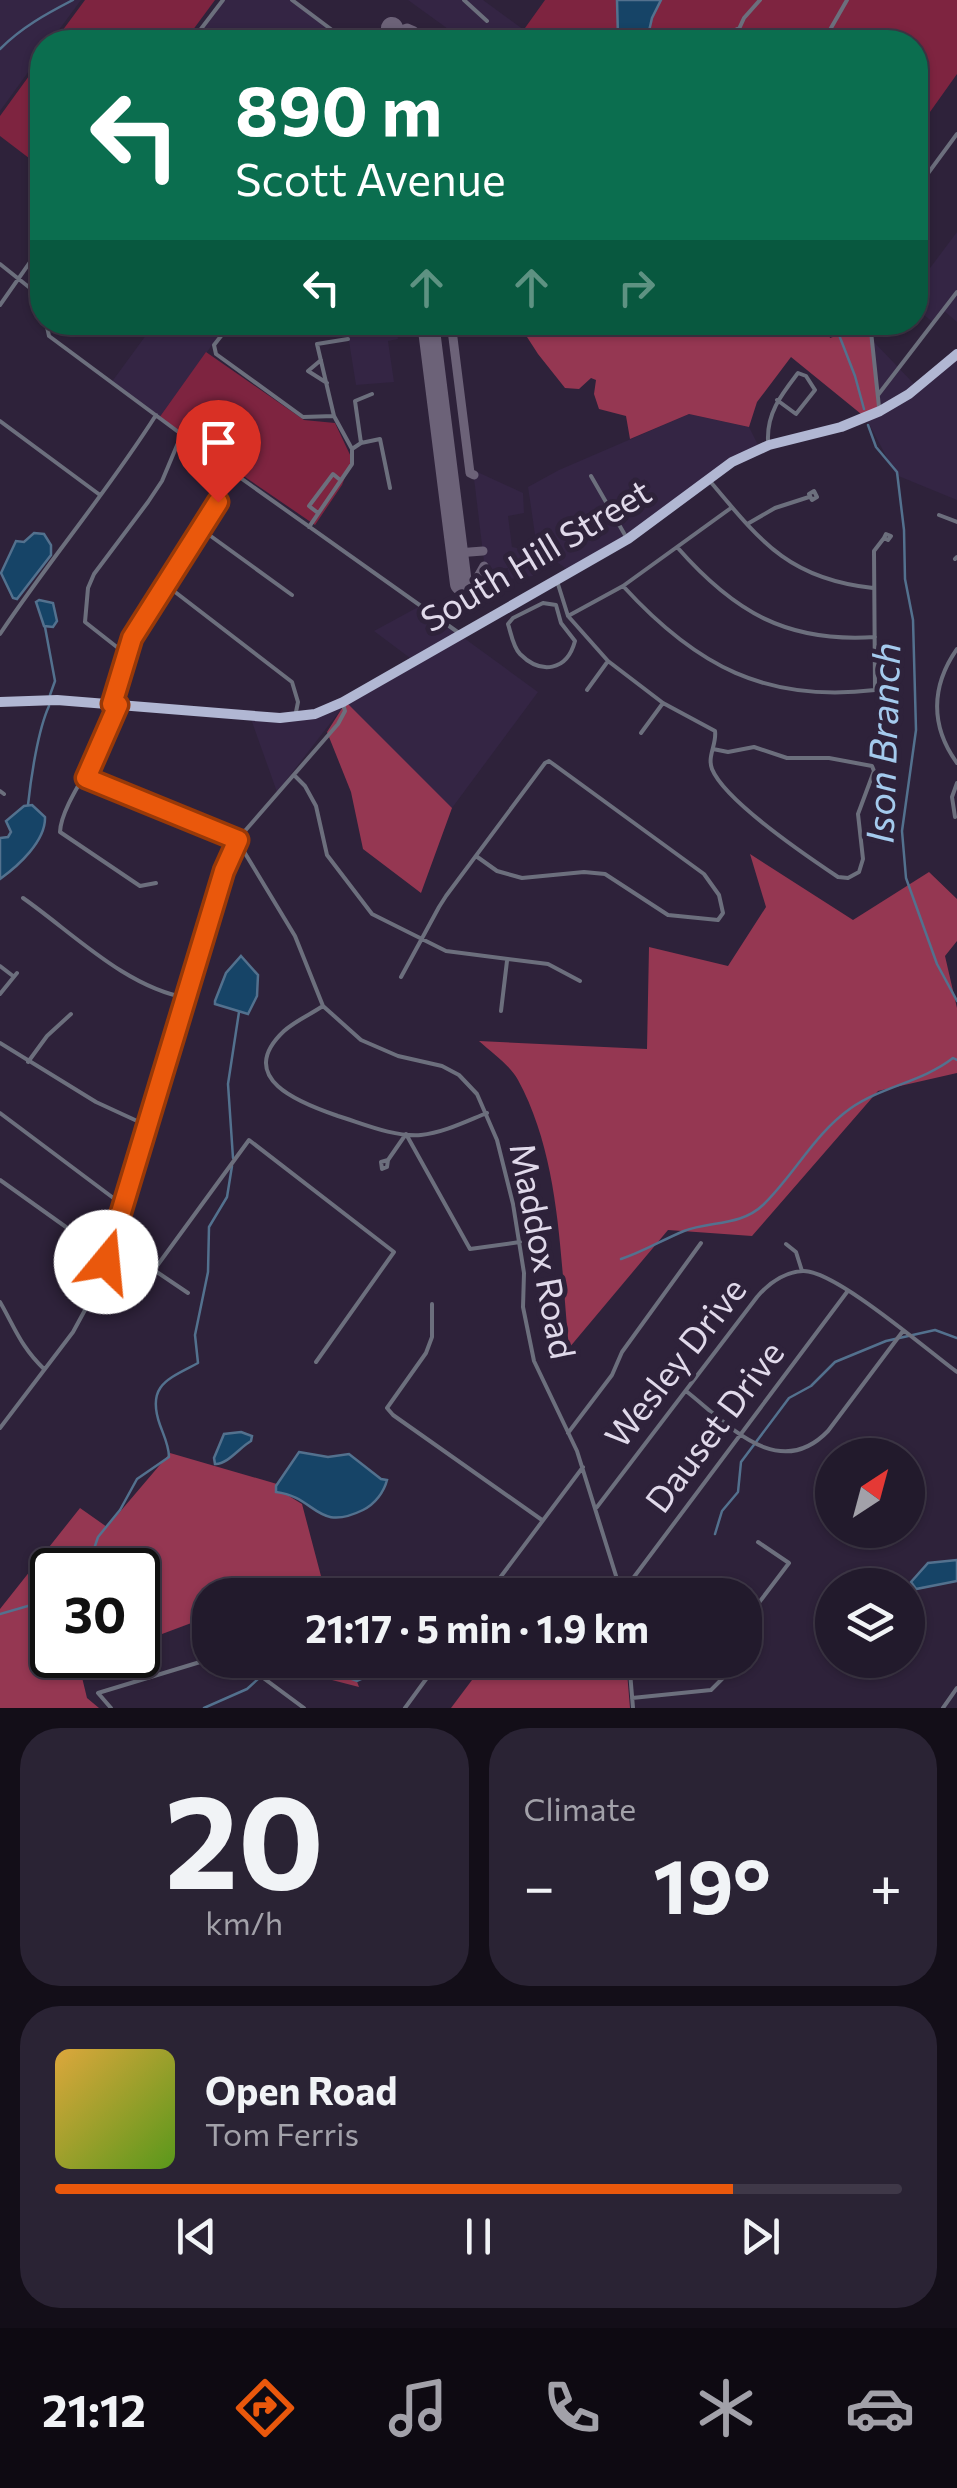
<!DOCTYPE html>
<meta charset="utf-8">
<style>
body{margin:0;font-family:Commissioner,sans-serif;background:#2a2334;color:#f1f3f6;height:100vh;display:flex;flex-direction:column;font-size:38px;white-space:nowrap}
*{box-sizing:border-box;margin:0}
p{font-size:32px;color:#a2a1a9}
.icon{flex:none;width:55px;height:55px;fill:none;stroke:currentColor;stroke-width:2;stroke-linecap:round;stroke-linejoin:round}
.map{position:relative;height:1708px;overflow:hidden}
.drawer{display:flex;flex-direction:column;gap:20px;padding:20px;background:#130e18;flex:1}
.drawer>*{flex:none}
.top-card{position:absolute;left:30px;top:30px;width:898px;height:305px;border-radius:40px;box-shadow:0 2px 8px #0004,0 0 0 2px #3f3848;background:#0b6e4f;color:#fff;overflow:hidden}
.needle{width:65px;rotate:36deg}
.fabs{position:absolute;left:815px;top:1438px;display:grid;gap:20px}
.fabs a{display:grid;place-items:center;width:110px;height:110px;border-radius:50%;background:#221a2c;box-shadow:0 2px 8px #0004,0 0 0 2px #3f3848;font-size:50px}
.speed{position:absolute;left:30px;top:1548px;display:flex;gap:20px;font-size:50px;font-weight:700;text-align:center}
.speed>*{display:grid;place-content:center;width:130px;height:130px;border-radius:50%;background:#221a2c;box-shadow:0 2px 8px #0004,0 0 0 2px #3f3848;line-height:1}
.speed .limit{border:5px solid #111;border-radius:15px;background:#fff;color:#111}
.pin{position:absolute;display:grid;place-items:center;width:85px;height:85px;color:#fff;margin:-102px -42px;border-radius:50% 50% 50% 0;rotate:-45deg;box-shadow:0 0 10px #0007}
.pin .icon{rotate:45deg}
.me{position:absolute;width:110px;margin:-55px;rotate:17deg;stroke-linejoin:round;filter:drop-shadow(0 0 8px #0008)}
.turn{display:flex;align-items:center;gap:35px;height:210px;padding:0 40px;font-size:45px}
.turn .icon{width:130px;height:130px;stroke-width:2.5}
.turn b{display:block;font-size:70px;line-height:85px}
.lanes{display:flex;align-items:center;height:95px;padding:0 40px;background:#0003;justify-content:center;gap:50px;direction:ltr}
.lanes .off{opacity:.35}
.big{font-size:75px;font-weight:700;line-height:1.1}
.drawer .card{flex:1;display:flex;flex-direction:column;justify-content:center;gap:15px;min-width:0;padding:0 35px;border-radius:40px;background:#2a2334}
.drawer .dial{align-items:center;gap:0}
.dial b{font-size:130px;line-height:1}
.song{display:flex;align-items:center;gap:30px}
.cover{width:120px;height:120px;border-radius:15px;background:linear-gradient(135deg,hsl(40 70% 55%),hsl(90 70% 35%))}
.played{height:10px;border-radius:5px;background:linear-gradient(90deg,#ea580c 80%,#3f3848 80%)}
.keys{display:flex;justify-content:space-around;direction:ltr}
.heat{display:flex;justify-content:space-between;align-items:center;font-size:55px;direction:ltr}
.drawer .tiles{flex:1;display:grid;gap:20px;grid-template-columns:1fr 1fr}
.card:last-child{grid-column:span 2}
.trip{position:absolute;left:192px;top:1578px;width:570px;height:100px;border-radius:40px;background:#221a2c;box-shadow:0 2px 8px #0004,0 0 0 2px #3f3848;font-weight:700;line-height:100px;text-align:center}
.menu{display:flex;height:160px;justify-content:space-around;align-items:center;background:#0e0a12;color:#a2a1a9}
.menu .icon{width:70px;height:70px}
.menu .active{color:#ea580c}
.menu b{font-size:45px;color:#f1f3f6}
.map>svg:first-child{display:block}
.built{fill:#342544}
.green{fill:#7e2440}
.forest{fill:#953752}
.water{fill:#164467;stroke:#53718e;stroke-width:2.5}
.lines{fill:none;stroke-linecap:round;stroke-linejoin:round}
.stream{stroke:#53718e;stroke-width:2.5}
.taxiway{stroke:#6c6278;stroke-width:9}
.runway{stroke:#6c6278;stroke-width:22}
.minor{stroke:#6c6f7d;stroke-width:4}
.primary{stroke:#b1b7d3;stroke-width:10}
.route-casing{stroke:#983908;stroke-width:25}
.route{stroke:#ea580c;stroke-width:18}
.labels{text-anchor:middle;stroke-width:10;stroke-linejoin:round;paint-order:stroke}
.street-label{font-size:35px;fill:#e0d9ea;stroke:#2e223a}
.water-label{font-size:38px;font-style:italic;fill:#a4caed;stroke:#2e223a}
</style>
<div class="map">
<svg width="957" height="1708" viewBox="0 0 957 1708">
<rect width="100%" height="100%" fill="#2e223a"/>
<path class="built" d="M 0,0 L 81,0 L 50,42 L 42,42 L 42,53 L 0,111 Z
M 222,0 L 294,0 L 350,42 L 192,42 Z
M 408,0 L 483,0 L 524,30 L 515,42 L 466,42 Z
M 957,232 L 957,322 L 943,310 L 934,323 L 915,308 L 915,288 Z
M 155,323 L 228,323 L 159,418 L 111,383 Z
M 373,323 L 396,323 L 398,339 L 388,341 L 394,382 L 356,385 L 348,335 L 373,331 Z
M 873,341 L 917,387 L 957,354 L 957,500 L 896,475 L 866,418 Z
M 689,414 L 749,427 L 760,449 L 571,572 L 537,548 L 528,487 L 559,470 Z
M 473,470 L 523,493 L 524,513 L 508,516 L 512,547 L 526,550 L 533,576 L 509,579 L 508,568 L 485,570 Z
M 420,606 L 538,692 L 452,808 L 346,703 L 277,792 L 251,719 L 298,721 L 414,661 L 374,631 Z"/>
<path class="green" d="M 85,0 L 215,0 L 184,42 L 54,42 Z
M 545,0 L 957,0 L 957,74 L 915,133 L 915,42 L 515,42 Z
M 42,58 L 42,168 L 0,136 L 0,116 Z
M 206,352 L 304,420 L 335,423 L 352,459 L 342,485 L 315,525 L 159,418 Z"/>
<path class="forest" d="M 617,322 L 825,322 L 830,338 L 871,323 L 878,411 L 866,418 L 791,357 L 757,402 L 749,427 L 689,414 L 630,439 L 626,416 L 599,409 L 594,394 L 596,380 L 591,378 L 579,389 L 565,388 L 538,354 L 518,323 L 585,323 C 595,331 605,329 617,327 Z
M 346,702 L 452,808 L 421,893 L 363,849 L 351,792 L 327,732 Z
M 750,854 L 853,920 L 929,872 L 957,899 L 957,941 L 945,956 L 957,1008 L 957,1073 L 878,1091 L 752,1236 L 668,1230 L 569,1348 C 560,1260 561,1159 518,1080 C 510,1065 492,1053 479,1041 L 647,1049 L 649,947 L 728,966 L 766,907 Z
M 170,1453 L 277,1484 L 284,1493 L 302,1504 L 326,1595 L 210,1595 L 210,1616 L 138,1643 L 138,1570 L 52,1570 L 52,1655 L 104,1655 L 79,1665 L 87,1698 L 99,1708 L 0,1708 L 0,1609 L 80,1508 L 107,1527 Z
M 288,1660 L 349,1660 L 359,1687 L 305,1673 Z
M 487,1660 L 559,1660 L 573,1671 L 581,1660 L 626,1660 L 630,1708 L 451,1708 Z"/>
<path class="water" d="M 617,0 L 661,0 L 652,18 L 647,40 L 618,37 Z
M 34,533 L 44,534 L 51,545 L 51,555 L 17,599 L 13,598 L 1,573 L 16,541 L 24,542 Z
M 39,600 L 53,603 L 57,621 L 53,627 L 44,626 L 36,602 Z
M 32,805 L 45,817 C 46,841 18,866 0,879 L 0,838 L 8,837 L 11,832 L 6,821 L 24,806 Z
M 241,956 L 258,975 L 257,996 L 248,1014 L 215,1004 L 215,1001 L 226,973 Z
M 241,1432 L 252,1436 L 251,1441 C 240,1447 227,1465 215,1464 L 214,1458 L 224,1434 Z
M 299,1452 L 328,1457 L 349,1454 L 381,1479 L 387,1480 C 384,1492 375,1504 363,1510 C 316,1533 317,1497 276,1492 L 276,1486 Z
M 957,1560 L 957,1581 L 916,1589 L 911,1582 L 928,1563 Z
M 340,1660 L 380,1660 L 370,1675 L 357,1681 L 349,1678 Z"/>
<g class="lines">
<path class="stream" d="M 663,39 L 691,38
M 0,49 C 22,27 46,14 73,0
M 834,322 L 855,376 L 864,409
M 868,425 L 876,447 L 897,472 L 904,530 L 905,579 L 913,620 L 916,730 L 902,831 L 906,878 L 937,964 L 957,1001
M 45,627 L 55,681 L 50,695
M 28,805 C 31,777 38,730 49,706
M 233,1158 L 228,1084 L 239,1012
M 621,1259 C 643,1252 662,1240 684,1231 C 710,1221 741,1226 763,1205 C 795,1174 814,1134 851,1108 C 883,1086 922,1082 953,1058 L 957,1060
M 715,1534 L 722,1511 L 738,1492 L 741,1462 L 789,1398 L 811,1386 L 835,1362 L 886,1341 L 935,1330 L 957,1338
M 87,1570 L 98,1537 L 120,1510 L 137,1479 L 169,1457 C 169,1446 164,1436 160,1425 C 146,1385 168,1379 198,1363 L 195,1335 L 208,1272 L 209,1227 L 227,1197 L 232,1166
M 0,1614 L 52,1599
M 204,1708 L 247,1689 L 269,1669 C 290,1668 319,1670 337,1660"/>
<path class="taxiway" d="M 392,33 L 407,28 L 414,31 L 417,42
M 451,322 L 470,473 L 474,475
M 457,553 L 483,551
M 461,584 L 475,582 L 484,566"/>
<path class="runway" d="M 392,28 L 394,42
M 428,322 L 461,584"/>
<path class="minor" d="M 292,0 L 340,36 L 335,42
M 464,0 L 487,21
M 737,29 L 745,42
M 191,42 L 223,0
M 733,42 L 744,18 L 760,0
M 823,42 L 847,0
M 915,191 L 957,134
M 0,264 L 35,292 L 42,303
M 0,305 L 42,245
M 46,322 L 49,336 L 235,474 L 459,633
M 232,322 L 214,345 L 216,354 L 303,417 L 334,416 L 352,449 L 352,464 L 309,527
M 870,322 L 879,407
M 321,360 L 308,371 L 327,383
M 878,395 L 957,292
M 334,416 L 317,344 L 348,339
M 0,421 L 100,495
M 768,440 C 767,412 782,394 798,373 L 806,376 L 815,390 L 796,414 L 777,400
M 361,443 L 355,401 L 372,394
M 352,449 L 361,443 L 380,439 L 390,488
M 591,476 L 625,535
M 709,480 C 761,542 789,579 873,588
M 814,491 L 817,497 L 812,500 L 809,494 Z
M 318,513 L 309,506 L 333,474 L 339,479
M 939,515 L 957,522
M 749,523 L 775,508 L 809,497
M 201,529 L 292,595
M 886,534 L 891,536 L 888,540 L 884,538 Z
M 677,547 C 734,612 787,643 875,637
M 955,559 L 957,557
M 557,581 L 568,616 L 608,661 L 663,703 L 715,731 C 717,744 707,756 712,769 C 725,801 808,857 838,877 L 848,878 L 859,872 L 863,859 L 858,814 L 874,771 L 872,766 L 829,758 L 787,758 L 754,747 L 728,752 L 713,749
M 166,585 L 292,682 L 298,702 L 296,712
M 623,586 C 696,666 766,703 875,690 L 874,551 L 884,538
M 543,603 L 556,605 L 561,623 L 575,641 C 567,671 541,675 520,654 C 513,647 511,633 508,624 L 513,618 Z
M 568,616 L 623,586 L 731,508
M 0,634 C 50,559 108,491 156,415
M 957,649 C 931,686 930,726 957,763
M 127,655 L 85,622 L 88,588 L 94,574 L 148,502 L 162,481 L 178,443 L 184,437
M 587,690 L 608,661
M 113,700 L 133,638 L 235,474
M 116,709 C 108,747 61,801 60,832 L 140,886 L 156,883
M 641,733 L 663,703
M 294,775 L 305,786 L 316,806 L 327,855 L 372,914 L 446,951 L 548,964 L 580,981
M 85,778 L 237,840 L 295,936 L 323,1006 L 361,1040 L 398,1056 L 442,1066 L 459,1075 L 477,1094 L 497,1140 L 513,1204 L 524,1273 L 523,1307 L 534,1361 L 577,1451 L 622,1595
M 0,791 L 4,794
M 955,817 L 952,797 L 957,783
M 23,898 C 73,933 125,987 187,998
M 0,966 L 13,976
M 401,977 L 439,907 L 446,896 L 545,763 L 549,761 L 704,874 L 719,895 L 723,913 L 718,920 L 668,915 L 605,874 L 584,872 L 522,878 L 497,871 L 476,856
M 0,994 L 17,973
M 323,1006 C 311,1014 295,1021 284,1031 C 234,1078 300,1103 338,1116 C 364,1124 393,1137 421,1135 C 443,1133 467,1121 487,1113
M 501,1011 L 507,961
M 0,1043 L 96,1102 L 148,1126
M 28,1062 L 47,1036 L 71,1014
M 0,1113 L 124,1206
M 388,1160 L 381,1162 L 382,1169 L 387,1167 L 388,1160 L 406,1134 L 470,1249 L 520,1242
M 0,1180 L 108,1257 L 154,1270 L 188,1293
M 786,1244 L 796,1252 L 802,1271
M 154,1270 L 249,1140 L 394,1252 L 316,1362
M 0,1302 C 15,1328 21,1347 44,1369
M 432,1304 L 432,1337 L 426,1353 L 387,1408 L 393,1415 L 542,1520
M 686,1391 C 727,1423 778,1483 828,1431 L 903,1331
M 0,1428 L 73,1332 L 97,1288 L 224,871 L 237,840 L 338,724 L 345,711 L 343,704
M 568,1433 L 612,1375 L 622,1352 L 701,1243
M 597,1507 L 757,1297 C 769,1283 784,1272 803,1271 C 835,1270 927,1350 957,1372
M 622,1593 L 847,1292
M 487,1595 L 583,1467
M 745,1621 L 789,1563 L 758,1542
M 231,1660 L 254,1671 L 304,1708
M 629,1660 L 633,1708
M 632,1698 L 711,1690 L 722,1679 L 726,1660
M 111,1708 L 98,1693 L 210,1659
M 405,1708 L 440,1660
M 943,1708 L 957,1688"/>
<path class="primary" d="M 0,702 L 57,700 L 280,718 L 315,714 L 343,702 L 628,539 L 732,462 L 769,445 L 841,427 L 880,411 L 909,394 L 957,354"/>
</g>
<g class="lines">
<g class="route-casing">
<path id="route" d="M 106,1262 L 224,871 L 238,840 L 86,778 L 118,705 L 112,704 L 132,638 L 218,502"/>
</g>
<use href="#route" class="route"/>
</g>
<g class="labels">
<g class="street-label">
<text transform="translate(536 556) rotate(-31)" y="12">South Hill Street</text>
<text transform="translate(542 1251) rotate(79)" y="12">Maddox Road</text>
<text transform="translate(676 1363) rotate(-52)" y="12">Wesley Drive</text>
<text transform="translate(715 1427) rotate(-53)" y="12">Dauset Drive</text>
</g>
<g class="water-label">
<text transform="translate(884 743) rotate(-88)" y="13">Ison Branch</text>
</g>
</g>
</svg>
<div class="fabs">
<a><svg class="needle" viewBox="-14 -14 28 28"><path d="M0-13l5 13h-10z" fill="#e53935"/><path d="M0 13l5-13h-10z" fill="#a2a1a9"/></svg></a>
<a><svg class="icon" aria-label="layers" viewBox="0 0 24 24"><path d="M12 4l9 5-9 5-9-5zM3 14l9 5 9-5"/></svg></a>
</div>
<div class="speed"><div class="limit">30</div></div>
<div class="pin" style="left:218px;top:502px;background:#d93025"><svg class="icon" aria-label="arrive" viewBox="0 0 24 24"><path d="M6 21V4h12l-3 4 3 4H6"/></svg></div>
<svg class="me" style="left:106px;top:1262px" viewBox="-20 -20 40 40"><circle r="19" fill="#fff"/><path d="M0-13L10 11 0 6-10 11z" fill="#ea580c"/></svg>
<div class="trip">21:17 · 5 min · 1.9 km</div>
<div class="top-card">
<div class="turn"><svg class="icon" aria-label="left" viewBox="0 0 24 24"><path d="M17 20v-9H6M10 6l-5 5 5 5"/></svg><div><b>890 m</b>Scott Avenue</div></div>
<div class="lanes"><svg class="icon" aria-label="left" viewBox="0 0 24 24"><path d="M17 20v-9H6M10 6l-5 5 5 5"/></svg><svg class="icon off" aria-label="ahead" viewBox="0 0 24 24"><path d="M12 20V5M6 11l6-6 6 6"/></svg><svg class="icon off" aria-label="ahead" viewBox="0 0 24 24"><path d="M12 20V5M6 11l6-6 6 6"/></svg><svg class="icon off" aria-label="right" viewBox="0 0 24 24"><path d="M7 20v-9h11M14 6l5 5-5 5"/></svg></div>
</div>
</div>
<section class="drawer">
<div class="tiles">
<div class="card dial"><b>20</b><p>km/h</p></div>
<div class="card"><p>Climate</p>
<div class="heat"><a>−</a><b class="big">19°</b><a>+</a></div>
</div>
<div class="card">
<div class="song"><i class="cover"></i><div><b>Open Road</b><p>Tom Ferris</p></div></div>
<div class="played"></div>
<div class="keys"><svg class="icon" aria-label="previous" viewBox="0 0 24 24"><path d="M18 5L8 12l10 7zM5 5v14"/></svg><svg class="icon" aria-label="pause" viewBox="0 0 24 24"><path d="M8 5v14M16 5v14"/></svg><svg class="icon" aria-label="next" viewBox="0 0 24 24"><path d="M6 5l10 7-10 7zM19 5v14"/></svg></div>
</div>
</div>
</section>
<nav class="menu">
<b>21:12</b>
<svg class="icon active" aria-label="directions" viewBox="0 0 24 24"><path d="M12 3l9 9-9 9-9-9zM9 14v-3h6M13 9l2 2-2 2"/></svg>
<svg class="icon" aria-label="music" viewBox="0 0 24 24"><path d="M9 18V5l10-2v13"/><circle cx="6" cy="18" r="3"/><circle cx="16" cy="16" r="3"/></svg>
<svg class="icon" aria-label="phone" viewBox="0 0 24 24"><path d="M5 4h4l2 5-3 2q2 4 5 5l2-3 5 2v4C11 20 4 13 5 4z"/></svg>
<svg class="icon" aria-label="climate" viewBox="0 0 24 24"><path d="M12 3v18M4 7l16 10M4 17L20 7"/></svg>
<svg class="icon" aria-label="car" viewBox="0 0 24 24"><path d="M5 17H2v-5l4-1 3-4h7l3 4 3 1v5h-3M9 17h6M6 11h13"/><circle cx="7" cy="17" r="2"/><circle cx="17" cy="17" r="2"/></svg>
</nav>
